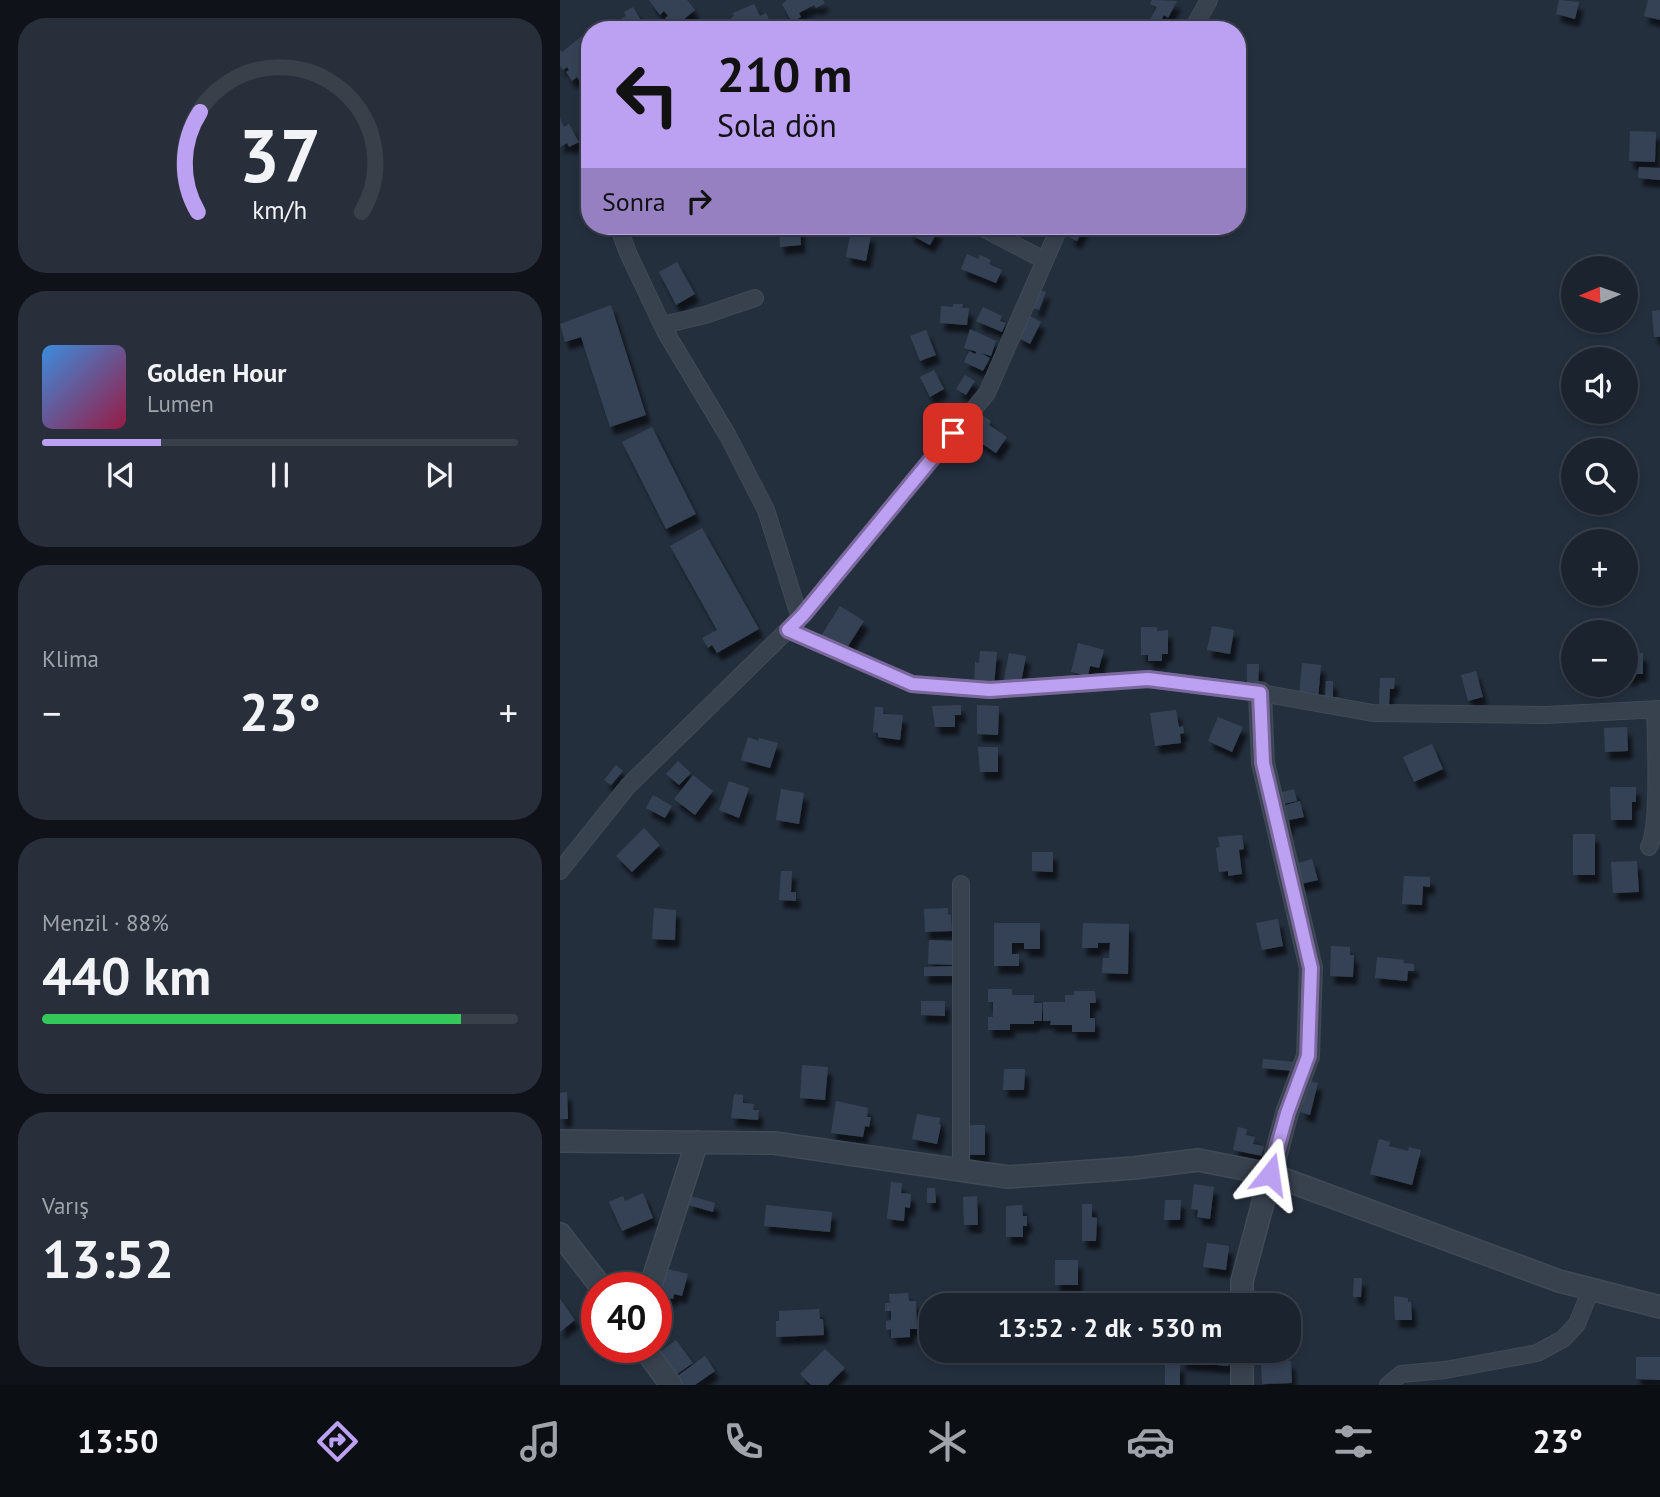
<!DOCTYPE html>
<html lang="tr">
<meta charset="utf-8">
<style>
body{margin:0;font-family:"PT Sans",sans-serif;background:#282f3a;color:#f1f3f6;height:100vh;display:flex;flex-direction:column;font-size:26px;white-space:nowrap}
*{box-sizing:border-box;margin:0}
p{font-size:23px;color:#a0a4aa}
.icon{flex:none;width:38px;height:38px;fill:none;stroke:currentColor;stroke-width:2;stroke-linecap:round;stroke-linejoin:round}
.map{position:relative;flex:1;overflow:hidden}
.sheet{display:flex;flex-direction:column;gap:18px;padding:18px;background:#0f1319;width:560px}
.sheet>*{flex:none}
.top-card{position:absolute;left:21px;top:21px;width:665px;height:214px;border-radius:28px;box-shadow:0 4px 10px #0003,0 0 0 2px #39404a;background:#bca0f2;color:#111;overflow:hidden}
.needle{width:46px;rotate:268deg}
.tools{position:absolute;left:1001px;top:256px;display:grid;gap:14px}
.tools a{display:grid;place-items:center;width:77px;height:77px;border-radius:50%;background:#1b232e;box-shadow:0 4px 10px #0003,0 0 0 2px #39404a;font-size:35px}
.speed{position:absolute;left:21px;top:1272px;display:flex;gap:14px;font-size:35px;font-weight:700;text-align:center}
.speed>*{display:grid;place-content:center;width:91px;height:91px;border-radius:50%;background:#1b232e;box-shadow:0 4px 10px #0003,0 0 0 2px #39404a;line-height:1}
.speed .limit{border:10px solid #d22;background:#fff;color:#111}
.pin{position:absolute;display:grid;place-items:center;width:60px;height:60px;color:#fff;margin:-30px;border-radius:14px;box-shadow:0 4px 10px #0006}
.me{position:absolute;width:77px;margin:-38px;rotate:15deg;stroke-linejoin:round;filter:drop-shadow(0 0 5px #0008)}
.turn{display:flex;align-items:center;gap:24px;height:147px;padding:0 21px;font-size:32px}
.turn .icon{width:91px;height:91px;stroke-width:2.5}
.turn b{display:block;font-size:49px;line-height:60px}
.then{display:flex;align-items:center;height:66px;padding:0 21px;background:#0003;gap:14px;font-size:26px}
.big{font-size:52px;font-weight:700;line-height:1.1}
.sheet .card{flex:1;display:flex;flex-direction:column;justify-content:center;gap:10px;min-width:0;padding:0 24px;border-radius:28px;background:#282f3a}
.sheet .dial{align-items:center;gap:0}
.dial svg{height:182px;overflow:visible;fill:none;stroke:#39404a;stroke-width:7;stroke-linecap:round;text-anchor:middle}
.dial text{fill:#f1f3f6;stroke:none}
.song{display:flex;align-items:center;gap:21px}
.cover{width:84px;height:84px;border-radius:10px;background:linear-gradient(135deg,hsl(210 70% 55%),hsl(340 70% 35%))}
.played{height:7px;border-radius:4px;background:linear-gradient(90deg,#bca0f2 25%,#39404a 25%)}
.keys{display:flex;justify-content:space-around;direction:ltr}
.heat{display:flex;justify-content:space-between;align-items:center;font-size:38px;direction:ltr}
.charge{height:10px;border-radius:5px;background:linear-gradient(90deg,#34c759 88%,#39404a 0)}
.trip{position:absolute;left:359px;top:1293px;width:382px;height:70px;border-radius:28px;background:#1b232e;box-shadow:0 4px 10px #0003,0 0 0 2px #39404a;font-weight:700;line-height:70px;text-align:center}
.menu{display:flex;height:112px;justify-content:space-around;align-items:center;background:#0b0e12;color:#a0a4aa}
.menu .icon{width:49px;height:49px}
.menu .active{color:#bca0f2}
.menu b{font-size:32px;color:#f1f3f6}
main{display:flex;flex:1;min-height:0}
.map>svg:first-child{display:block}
.building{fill:#364354;filter:url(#shadow)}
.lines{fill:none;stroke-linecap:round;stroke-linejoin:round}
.minor-casing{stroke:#414a57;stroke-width:18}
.tertiary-casing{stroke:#414a57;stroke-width:24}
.minor{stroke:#38414e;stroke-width:16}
.tertiary{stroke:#38414e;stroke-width:21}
.route-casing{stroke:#7a689d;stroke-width:18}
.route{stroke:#bca0f2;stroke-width:12}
</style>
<main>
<section class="sheet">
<div class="card dial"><svg viewBox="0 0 100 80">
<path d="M14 69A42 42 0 1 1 86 69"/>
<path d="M14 69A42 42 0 0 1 15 25" stroke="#bca0f2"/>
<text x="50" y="56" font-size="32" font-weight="700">37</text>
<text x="50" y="72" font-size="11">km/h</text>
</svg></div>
<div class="card">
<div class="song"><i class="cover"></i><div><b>Golden Hour</b><p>Lumen</p></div></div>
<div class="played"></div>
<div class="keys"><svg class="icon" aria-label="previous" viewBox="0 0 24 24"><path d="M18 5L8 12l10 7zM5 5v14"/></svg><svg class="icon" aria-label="pause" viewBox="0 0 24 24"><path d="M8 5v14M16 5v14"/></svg><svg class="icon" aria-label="next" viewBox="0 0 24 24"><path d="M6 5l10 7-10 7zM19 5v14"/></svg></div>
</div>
<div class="card"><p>Klima</p>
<div class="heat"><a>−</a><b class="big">23°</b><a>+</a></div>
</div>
<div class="card"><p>Menzil · 88%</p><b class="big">440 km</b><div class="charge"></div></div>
<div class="card"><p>Varış</p><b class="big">13:52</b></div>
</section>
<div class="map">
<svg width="1100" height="1385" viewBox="0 0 1100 1385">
<defs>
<filter id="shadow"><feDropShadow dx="4.5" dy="8" stdDeviation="2" flood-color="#0009"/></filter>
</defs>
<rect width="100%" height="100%" fill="#242f3e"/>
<path class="building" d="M 89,0 L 127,0 L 135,10 L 117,25 L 114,22 L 110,25 L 105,18 L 108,16 L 104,11 L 100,15 Z
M 227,0 L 263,0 L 265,3 L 256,8 L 254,5 L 239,13 L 241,17 L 232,22 L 222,4 Z
M 592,0 L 617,1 L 608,18 L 604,15 L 599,24 L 590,20 L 597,7 L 590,4 Z
M 999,0 L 1019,2 L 1015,19 L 996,14 Z
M 1088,0 L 1100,0 L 1100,20 L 1084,16 Z
M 194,4 L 200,16 L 206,13 L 214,30 L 179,30 L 177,24 L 174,25 L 171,18 L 174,16 L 173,13 Z
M 73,7 L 83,24 L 78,27 L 79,30 L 42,30 L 40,26 L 49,21 L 51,25 L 66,16 L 64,12 Z
M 22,36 L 30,45 L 30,71 L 19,80 L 17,77 L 12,81 L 6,72 L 9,70 L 7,67 L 3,70 L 0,66 L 0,50 L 2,52 Z
M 0,118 L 4,127 L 9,124 L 19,142 L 9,147 L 7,143 L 0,147 Z
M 1070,131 L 1096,132 L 1095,162 L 1069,161 Z
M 1079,167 L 1100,168 L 1100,180 L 1078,178 Z
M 219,226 L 240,226 L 241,245 L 220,247 Z
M 354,226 L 368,226 L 378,231 L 370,245 L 349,234 Z
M 515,226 L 524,227 L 517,241 L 509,237 Z
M 291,231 L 311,235 L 306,261 L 286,257 Z
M 407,254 L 418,259 L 420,255 L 431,260 L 429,264 L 442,270 L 436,283 L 401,269 Z
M 117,262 L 135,294 L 116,305 L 99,272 Z
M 480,290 L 486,292 L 479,310 L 473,308 Z
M 393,304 L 403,304 L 402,308 L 409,308 L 407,325 L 380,323 L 381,306 L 393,307 Z
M 51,305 L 86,415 L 50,427 L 21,337 L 5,342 L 0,324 Z
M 423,307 L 442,316 L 440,321 L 446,323 L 442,332 L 416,321 Z
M 1100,310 L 1100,337 L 1094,337 L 1092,311 Z
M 468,315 L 481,322 L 470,344 L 457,337 Z
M 410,329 L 436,341 L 431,356 L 404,348 Z
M 366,330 L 376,355 L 360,361 L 350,336 Z
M 409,351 L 415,354 L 414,356 L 417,351 L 430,358 L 423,371 L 404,362 Z
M 374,370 L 384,389 L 370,397 L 360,377 Z
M 405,375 L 415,381 L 406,395 L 396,389 Z
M 422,415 L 431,421 L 429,425 L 447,437 L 436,453 L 409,435 Z
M 92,427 L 136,514 L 106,529 L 62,442 Z
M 142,528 L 199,629 L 157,653 L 152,645 L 148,648 L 142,638 L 157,630 L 110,546 Z
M 280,606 L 304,621 L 285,651 L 261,636 Z
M 652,626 L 674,630 L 670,654 L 647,650 Z
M 581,627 L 597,627 L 597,631 L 608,630 L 608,654 L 602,654 L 602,661 L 588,661 L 588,655 L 581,655 Z
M 518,643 L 544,650 L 539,668 L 530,666 L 528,676 L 511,672 Z
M 420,651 L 437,652 L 434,686 L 414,685 L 415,662 L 419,663 Z
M 449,653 L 466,656 L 461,683 L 444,680 Z
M 1066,653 L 1083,653 L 1083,674 L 1073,674 L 1073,678 L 1066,678 Z
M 742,663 L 761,665 L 758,699 L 739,698 Z
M 687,664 L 699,664 L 698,688 L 687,688 Z
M 916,671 L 923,697 L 908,701 L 901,675 Z
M 820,678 L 835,678 L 834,689 L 830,689 L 829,705 L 819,704 Z
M 766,681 L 773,681 L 773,697 L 779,697 L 779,703 L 765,702 Z
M 401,705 L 401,715 L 395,715 L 395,727 L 375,727 L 372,706 Z
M 417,705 L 439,706 L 438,735 L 417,734 Z
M 315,707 L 323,707 L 323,714 L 343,715 L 340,740 L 318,737 L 318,733 L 313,732 Z
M 616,710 L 619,727 L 623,726 L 624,733 L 620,734 L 621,743 L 595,746 L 590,713 Z
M 658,717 L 683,727 L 672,752 L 648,741 Z
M 1067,727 L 1068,751 L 1045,752 L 1044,728 Z
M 188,737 L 198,741 L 199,738 L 218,743 L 210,768 L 181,760 Z
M 872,744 L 883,769 L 854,782 L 843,757 Z
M 418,747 L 438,747 L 438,772 L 420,772 Z
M 118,761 L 131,773 L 119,785 L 106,774 Z
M 56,765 L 63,771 L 51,785 L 44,780 Z
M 133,775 L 153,791 L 135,815 L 114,799 Z
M 169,781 L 189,788 L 179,818 L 159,810 Z
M 1050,787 L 1076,787 L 1076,802 L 1072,802 L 1072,820 L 1051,820 Z
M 221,789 L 244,793 L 239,824 L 216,820 Z
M 734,789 L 737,801 L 715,806 L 712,795 Z
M 93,795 L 112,806 L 105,818 L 86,808 Z
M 740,801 L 744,817 L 729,820 L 730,827 L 720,829 L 715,808 Z
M 84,828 L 100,845 L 72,872 L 56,856 Z
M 1013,834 L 1035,834 L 1035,875 L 1013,875 Z
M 682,835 L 684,849 L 679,850 L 682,874 L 668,876 L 668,871 L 659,872 L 656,848 L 660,847 L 658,837 Z
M 472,852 L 493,852 L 493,872 L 472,871 Z
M 752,859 L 758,880 L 737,885 L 731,865 Z
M 1077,861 L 1079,892 L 1053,893 L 1051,862 Z
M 221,871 L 232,871 L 231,892 L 236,892 L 236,901 L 219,900 Z
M 844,876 L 870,877 L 870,887 L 863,886 L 862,905 L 842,904 Z
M 94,908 L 116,910 L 115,940 L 92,939 Z
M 388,908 L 388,915 L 391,914 L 392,931 L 365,932 L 364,909 Z
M 718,919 L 723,946 L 702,950 L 696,923 Z
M 434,923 L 480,923 L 480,949 L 464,949 L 464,943 L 452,943 L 452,954 L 459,954 L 459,966 L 434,966 Z
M 523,923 L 569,924 L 568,974 L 542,973 L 543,958 L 549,958 L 550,943 L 538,943 L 538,948 L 522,948 Z
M 369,940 L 394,941 L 393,965 L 368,964 Z
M 771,946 L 790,947 L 790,955 L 794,955 L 793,977 L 770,976 Z
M 817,957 L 844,960 L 843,963 L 854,964 L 854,971 L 848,971 L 847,981 L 815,978 Z
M 392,966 L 392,976 L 364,976 L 364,967 Z
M 428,989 L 452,989 L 452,995 L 474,995 L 474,1003 L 482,1003 L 482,1021 L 474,1021 L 474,1024 L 450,1024 L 450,1030 L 428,1030 L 428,1017 L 433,1017 L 433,1002 L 428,1002 Z
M 514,991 L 535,991 L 536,1003 L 530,1003 L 530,1018 L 535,1018 L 535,1032 L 512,1032 L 512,1025 L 490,1025 L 491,1021 L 483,1021 L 483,1002 L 505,1002 L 505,995 L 514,995 Z
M 361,1001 L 385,1001 L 385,1016 L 361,1015 Z
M 703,1059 L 735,1062 L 734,1071 L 702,1068 Z
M 242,1065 L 268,1067 L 265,1100 L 240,1098 Z
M 444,1069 L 465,1069 L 464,1090 L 443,1090 Z
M 749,1081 L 758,1083 L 750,1115 L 741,1112 Z
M 7,1092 L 8,1119 L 0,1119 L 0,1093 Z
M 174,1094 L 183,1095 L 183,1103 L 194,1104 L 193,1110 L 199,1110 L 198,1120 L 171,1118 Z
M 276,1101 L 308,1108 L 307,1117 L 311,1117 L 309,1127 L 305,1126 L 303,1137 L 271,1133 Z
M 357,1114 L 380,1118 L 379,1124 L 381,1125 L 377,1144 L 352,1139 Z
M 405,1125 L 425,1125 L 425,1155 L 404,1155 Z
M 678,1127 L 687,1129 L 686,1135 L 695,1137 L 693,1144 L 704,1146 L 702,1156 L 673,1150 Z
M 819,1139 L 830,1142 L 829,1146 L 848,1151 L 849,1147 L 861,1150 L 852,1185 L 810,1174 Z
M 331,1182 L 342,1183 L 341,1193 L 351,1194 L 350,1208 L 345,1207 L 344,1221 L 327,1219 Z
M 634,1184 L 654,1187 L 650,1219 L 637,1217 L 638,1210 L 631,1209 Z
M 367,1188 L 375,1188 L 376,1203 L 367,1203 Z
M 83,1193 L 93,1218 L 62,1231 L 49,1202 L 63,1196 L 65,1201 Z
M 130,1196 L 155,1203 L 153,1212 L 128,1205 Z
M 417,1196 L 418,1225 L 404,1225 L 403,1197 Z
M 605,1200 L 621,1200 L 620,1220 L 604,1220 Z
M 522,1204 L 532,1204 L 532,1217 L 537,1218 L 536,1241 L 522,1241 Z
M 206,1205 L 272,1212 L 270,1232 L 204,1226 Z
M 462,1205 L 463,1216 L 467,1216 L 467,1226 L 463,1226 L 463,1237 L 446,1237 L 446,1206 Z
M 647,1243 L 669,1246 L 666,1270 L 643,1267 Z
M 495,1260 L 518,1260 L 518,1285 L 495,1285 Z
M 104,1268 L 128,1274 L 122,1296 L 114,1294 L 113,1299 L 97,1294 Z
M 794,1278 L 802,1278 L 801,1297 L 793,1297 Z
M 348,1293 L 349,1301 L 356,1301 L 357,1329 L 350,1329 L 350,1337 L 331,1338 L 331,1329 L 326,1330 L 326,1321 L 331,1320 L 331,1311 L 325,1311 L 325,1303 L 330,1303 L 329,1294 Z
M 651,1294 L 670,1295 L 670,1305 L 650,1304 Z
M 834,1296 L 848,1298 L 848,1302 L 851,1302 L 852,1320 L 835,1320 Z
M 0,1299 L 15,1320 L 0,1332 Z
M 259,1309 L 260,1319 L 263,1319 L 264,1335 L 216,1337 L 216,1321 L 219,1321 L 219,1311 Z
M 116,1340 L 133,1363 L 113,1377 L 96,1355 Z
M 265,1349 L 285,1368 L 268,1385 L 251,1385 L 240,1374 Z
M 622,1351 L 659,1351 L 658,1356 L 669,1357 L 668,1366 L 621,1362 Z
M 145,1356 L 155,1371 L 135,1385 L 121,1385 L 116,1377 Z
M 1076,1357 L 1100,1357 L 1100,1380 L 1076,1379 Z
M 731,1361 L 732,1383 L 702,1384 L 701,1362 Z
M 605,1364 L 620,1364 L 620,1385 L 605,1385 Z"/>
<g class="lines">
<g class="minor-casing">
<path id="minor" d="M 632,30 L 649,0
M 58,226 L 68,253 L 105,331 L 168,436 L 206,510 L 240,618
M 419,226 L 484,260
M 103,325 L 145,315 L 195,298
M 228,630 L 352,684 L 430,690 L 588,679 L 707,694 L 813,713 L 986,715 L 1100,709
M 1089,847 C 1100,827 1096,738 1095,709
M 0,871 L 68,786 L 243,615 L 427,393 L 500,226
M 401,884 L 401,1170
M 828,1385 L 841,1374 L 885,1370 L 977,1353 L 1003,1339 L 1017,1324 L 1031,1289"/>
</g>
<g class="tertiary-casing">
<path id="tertiary" d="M 0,1141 L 214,1143 L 448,1177 L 574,1168 L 638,1160 L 710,1174 L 999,1281 L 1100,1307
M 0,1234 L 42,1288
M 90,1288 L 137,1142
M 682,1306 L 682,1281 L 727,1113 L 748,1056 L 751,968 L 703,763 L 700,693
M 84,1348 L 111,1385
M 682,1351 L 682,1385"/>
</g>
<use href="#minor" class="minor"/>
<use href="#tertiary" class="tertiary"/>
</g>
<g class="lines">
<g class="route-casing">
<path id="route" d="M 393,433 L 243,615 L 228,630 L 352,684 L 430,690 L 588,679 L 700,693 L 703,763 L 751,968 L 748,1056 L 727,1113 L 710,1174"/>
</g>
<use href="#route" class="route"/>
</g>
</svg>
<div class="tools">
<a><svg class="needle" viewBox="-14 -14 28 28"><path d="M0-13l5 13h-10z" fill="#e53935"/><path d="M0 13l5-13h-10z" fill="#a0a4aa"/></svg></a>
<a><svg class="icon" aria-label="sound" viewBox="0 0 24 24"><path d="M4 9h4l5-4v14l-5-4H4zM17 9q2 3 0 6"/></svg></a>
<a><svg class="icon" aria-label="search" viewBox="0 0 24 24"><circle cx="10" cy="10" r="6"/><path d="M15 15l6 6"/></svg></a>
<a>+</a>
<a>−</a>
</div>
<div class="speed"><div class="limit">40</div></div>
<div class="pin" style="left:393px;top:433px;background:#d93025"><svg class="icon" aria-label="arrive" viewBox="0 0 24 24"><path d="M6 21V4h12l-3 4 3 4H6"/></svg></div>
<svg class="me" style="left:710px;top:1174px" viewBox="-20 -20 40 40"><path d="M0-17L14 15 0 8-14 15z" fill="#bca0f2" stroke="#fff" stroke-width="4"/></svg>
<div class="trip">13:52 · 2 dk · 530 m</div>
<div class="top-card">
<div class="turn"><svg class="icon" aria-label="left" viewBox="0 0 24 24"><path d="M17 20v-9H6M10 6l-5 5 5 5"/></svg><div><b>210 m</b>Sola dön</div></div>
<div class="then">Sonra<svg class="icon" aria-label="right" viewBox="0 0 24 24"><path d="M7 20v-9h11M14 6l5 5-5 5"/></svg></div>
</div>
</div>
</main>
<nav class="menu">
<b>13:50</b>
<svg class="icon active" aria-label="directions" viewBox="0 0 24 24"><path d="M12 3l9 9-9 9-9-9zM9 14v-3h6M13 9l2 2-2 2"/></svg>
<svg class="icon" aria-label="music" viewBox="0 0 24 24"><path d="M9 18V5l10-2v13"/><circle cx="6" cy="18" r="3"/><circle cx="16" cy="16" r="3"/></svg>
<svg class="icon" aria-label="phone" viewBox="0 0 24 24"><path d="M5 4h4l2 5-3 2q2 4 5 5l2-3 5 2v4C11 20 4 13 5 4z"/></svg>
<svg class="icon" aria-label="climate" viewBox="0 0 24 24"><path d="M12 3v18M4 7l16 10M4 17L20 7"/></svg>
<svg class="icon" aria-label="car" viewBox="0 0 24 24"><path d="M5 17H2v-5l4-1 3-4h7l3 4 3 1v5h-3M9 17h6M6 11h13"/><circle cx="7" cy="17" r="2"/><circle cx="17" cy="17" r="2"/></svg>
<svg class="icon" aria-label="filters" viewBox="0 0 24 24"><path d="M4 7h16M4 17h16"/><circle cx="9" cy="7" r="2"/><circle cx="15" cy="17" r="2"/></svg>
<b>23°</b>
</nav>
